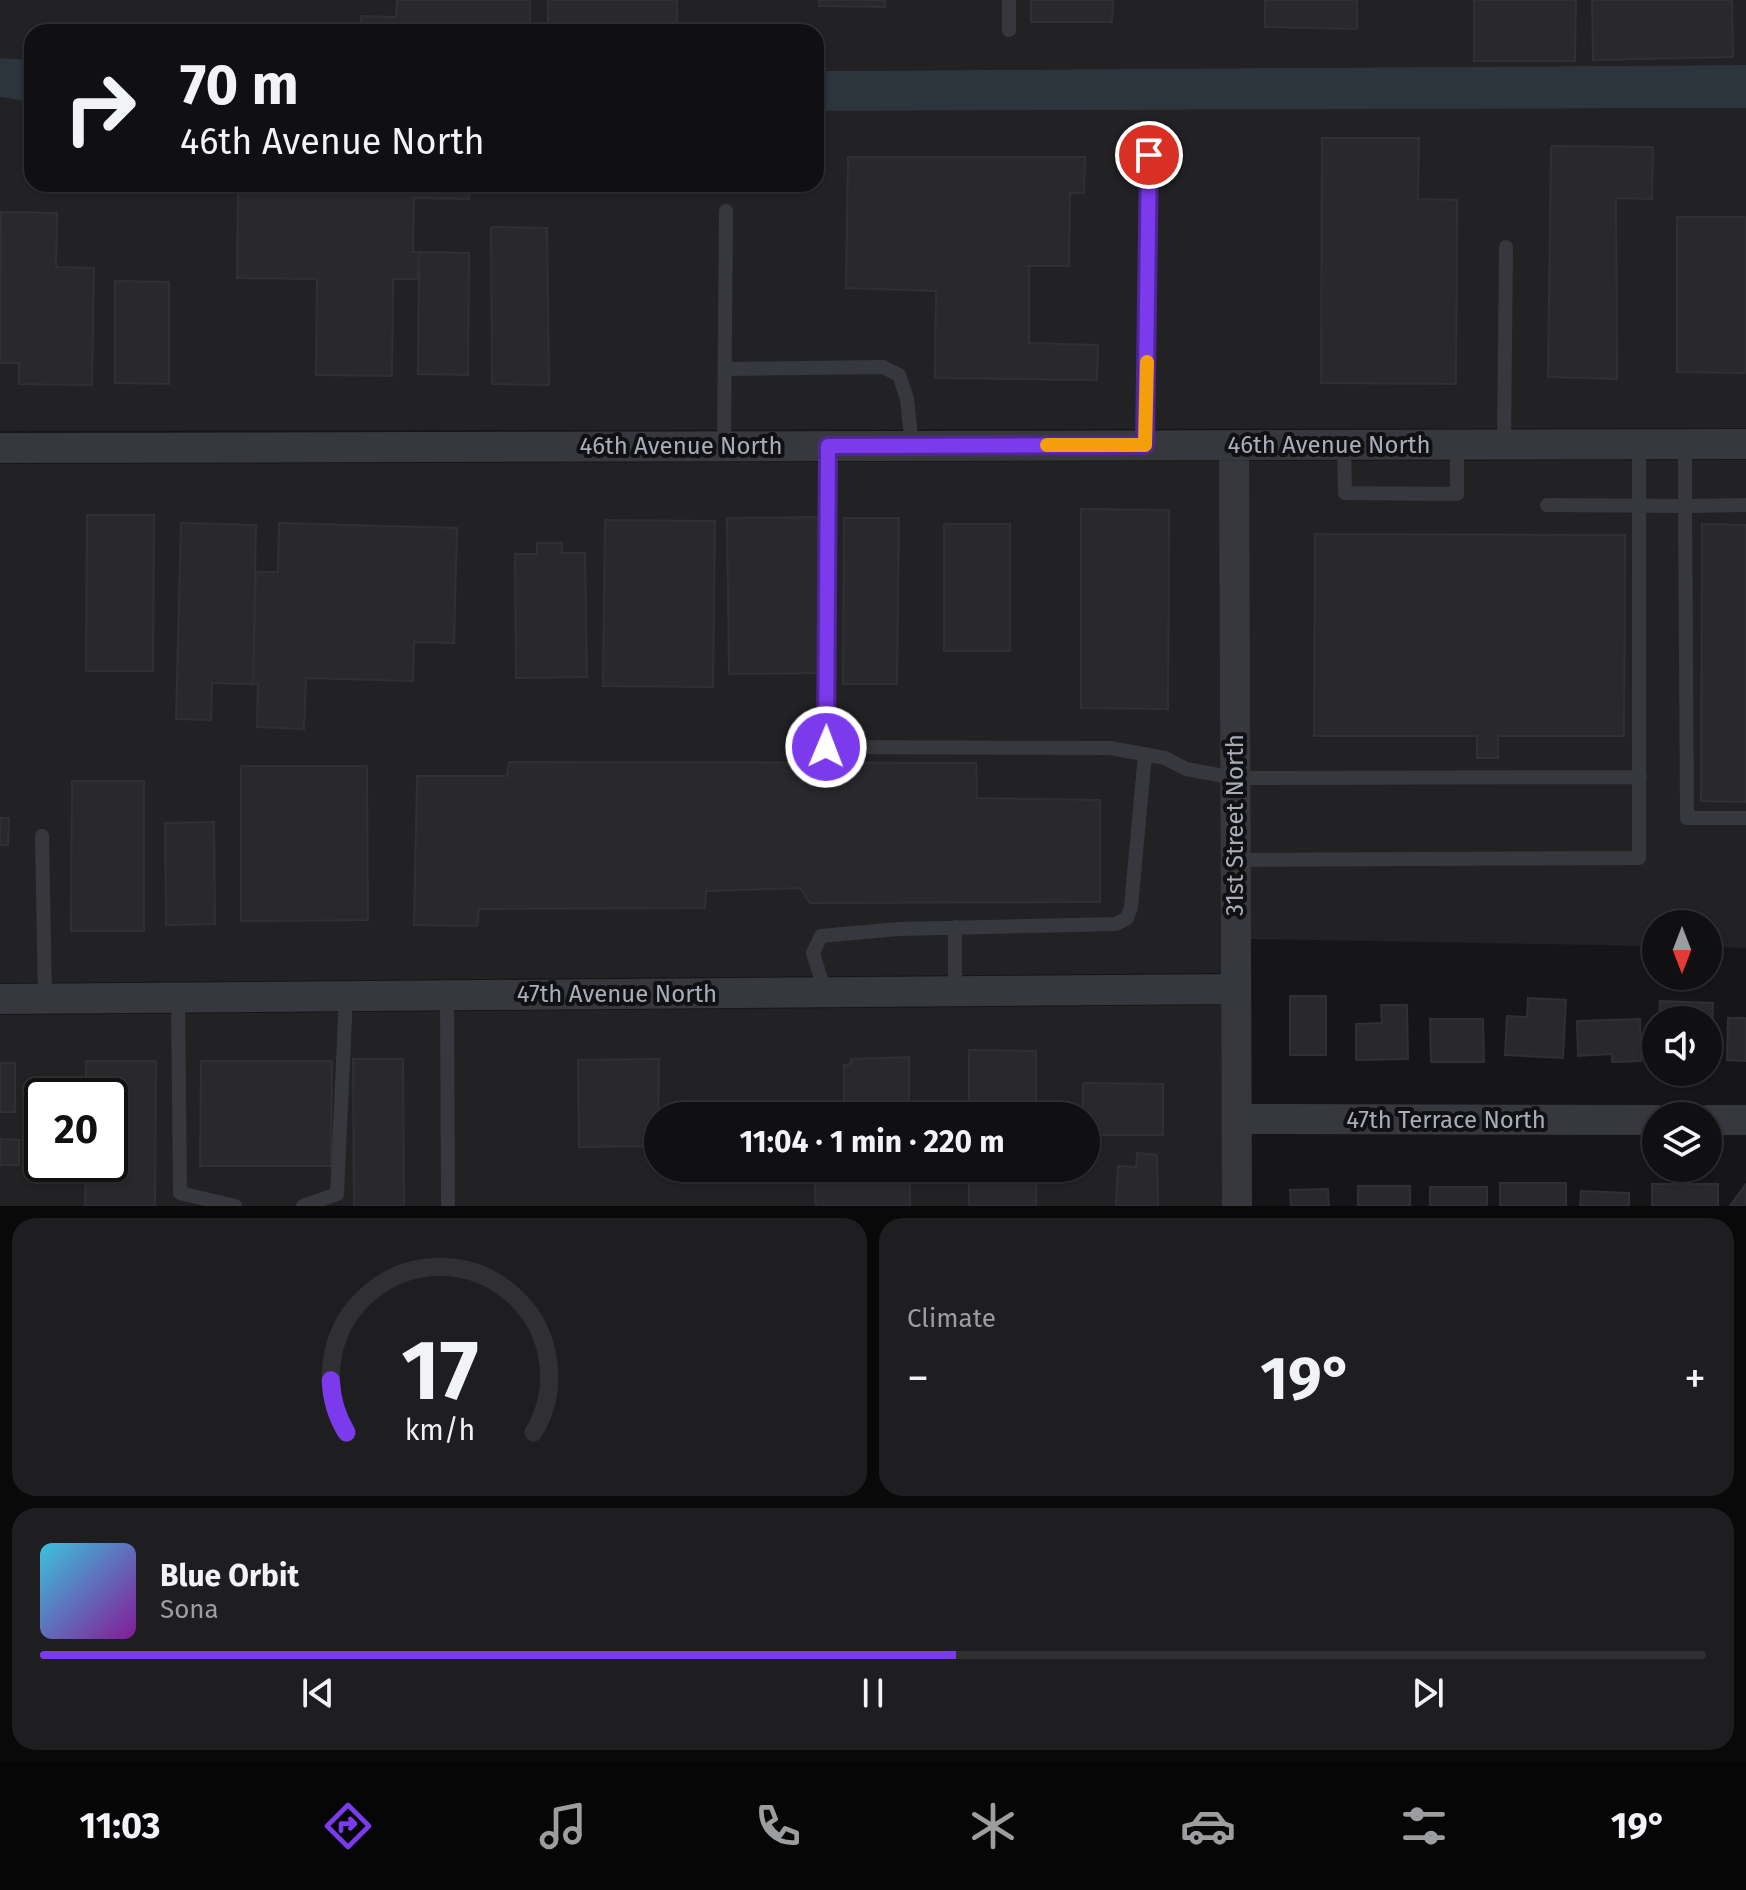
<!DOCTYPE html>
<meta charset="utf-8">
<style>
body{margin:0;font-family:"Fira Sans",sans-serif;background:#1e1e20;color:#f1f3f6;height:100vh;display:flex;flex-direction:column;font-size:30px;white-space:nowrap}
*{box-sizing:border-box;margin:0}
p{font-size:26px;color:#9c9d9f}
.icon{flex:none;width:44px;height:44px;fill:none;stroke:currentColor;stroke-width:2;stroke-linecap:round;stroke-linejoin:round}
.map{position:relative;height:1206px;overflow:hidden}
.panel{display:flex;flex-direction:column;gap:12px;padding:12px;background:#09090a;flex:1}
.panel>*{flex:none}
.top-card{position:absolute;left:24px;top:24px;width:800px;height:168px;border-radius:24px;box-shadow:0 2px 6px #0004,0 0 0 2px #303032;background:#101012;color:#f1f3f6;overflow:hidden}
.needle{width:52px;rotate:180deg}
.tools{position:absolute;left:1642px;top:910px;display:grid;gap:16px}
.tools a{display:grid;place-items:center;width:80px;height:80px;border-radius:50%;background:#101012;box-shadow:0 2px 6px #0004,0 0 0 2px #303032;font-size:40px}
.speed{position:absolute;left:24px;top:1078px;display:flex;gap:16px;font-size:40px;font-weight:700;text-align:center}
.speed>*{display:grid;place-content:center;width:104px;height:104px;border-radius:50%;background:#101012;box-shadow:0 2px 6px #0004,0 0 0 2px #303032;line-height:1}
.speed .limit{border:4px solid #111;border-radius:12px;background:#fff;color:#111}
.pin{position:absolute;display:grid;place-items:center;width:68px;height:68px;color:#fff;margin:-34px;border:4px solid #fff;border-radius:50%;box-shadow:0 2px 8px #0007}
.me{position:absolute;width:88px;margin:-44px;rotate:1deg;stroke-linejoin:round;filter:drop-shadow(0 0 6px #0008)}
.turn{display:flex;align-items:center;gap:28px;height:168px;padding:0 24px;font-size:36px}
.turn .icon{width:104px;height:104px;stroke-width:2.5}
.turn b{display:block;font-size:56px;line-height:68px}
.big{font-size:60px;font-weight:700;line-height:1.1}
.panel .card{flex:1;display:flex;flex-direction:column;justify-content:center;gap:12px;min-width:0;padding:0 28px;border-radius:24px;background:#1e1e20}
.panel .dial{align-items:center;gap:0}
.dial svg{height:208px;overflow:visible;fill:none;stroke:#303032;stroke-width:7;stroke-linecap:round;text-anchor:middle}
.dial text{fill:#f1f3f6;stroke:none}
.song{display:flex;align-items:center;gap:24px}
.cover{width:96px;height:96px;border-radius:12px;background:linear-gradient(135deg,hsl(190 70% 55%),hsl(290 70% 35%))}
.played{height:8px;border-radius:4px;background:linear-gradient(90deg,#7c3aed 55%,#303032 55%)}
.keys{display:flex;justify-content:space-around;direction:ltr}
.heat{display:flex;justify-content:space-between;align-items:center;font-size:44px;direction:ltr}
.panel .tiles{flex:1;display:grid;gap:12px;grid-template-columns:1fr 1fr}
.card:last-child{grid-column:span 2}
.trip{position:absolute;left:644px;top:1102px;width:456px;height:80px;border-radius:40px;background:#101012;box-shadow:0 2px 6px #0004,0 0 0 2px #303032;font-weight:700;line-height:80px;text-align:center}
.dock{display:flex;height:128px;justify-content:space-around;align-items:center;background:#060607;color:#9c9d9f}
.dock .icon{width:56px;height:56px}
.dock .active{color:#7c3aed}
.dock b{font-size:36px;color:#f1f3f6}
.map>svg:first-child{display:block}
.built{fill:#222225;fill-rule:evenodd}
.water{fill:#2c353c}
.building{fill:#29292c;stroke:#303034;stroke-width:2}
.lines{fill:none;stroke-linecap:round;stroke-linejoin:round}
.service{stroke:#37383d;stroke-width:14}
.minor{stroke:#37383d;stroke-width:30}
.route-casing{stroke:#51269a;stroke-width:20}
.route{stroke:#7c3aed;stroke-width:14}
.slow{stroke:#f59e0b;stroke-width:14}
.labels{text-anchor:middle;stroke-width:8;stroke-linejoin:round;paint-order:stroke}
.street-label{font-size:24px;fill:#a8adb8;stroke:#111113}
</style>
<div class="map">
<svg width="1746" height="1206" viewBox="0 0 1746 1206">
<rect width="100%" height="100%" fill="#161618"/>
<path class="built" d="M 0,0 L 1746,0 L 1746,65 L 816,71 L 816,32 L 32,32 L 32,60 L 0,58 Z
M 0,97 L 32,102 L 32,184 L 816,184 L 816,111 L 1746,108 L 1746,428 L 0,431 Z
M 1746,460 L 1746,948 L 1708,947 L 1708,924 L 1656,924 L 1656,946 L 1249,939 L 1248,461 Z
M 1220,461 L 1221,973 L 0,983 L 0,464 Z
M 1221,1005 L 1223,1206 L 0,1206 L 0,1015 ZM 42,1096 L 110,1096 L 110,1164 L 42,1164 ZM 658,1116 L 1086,1116 L 1086,1168 L 658,1168 Z"/>
<path class="water" d="M 0,58 L 32,60 L 32,102 L 0,97 Z
M 1746,65 L 1746,108 L 816,111 L 816,71 Z"/>
<path class="building" d="M 397,0 L 530,0 L 530,32 L 361,32 L 361,16 L 396,17 Z
M 548,0 L 677,0 L 677,32 L 548,32 Z
M 819,0 L 885,0 L 885,7 L 819,6 Z
M 1031,0 L 1113,0 L 1112,22 L 1031,22 Z
M 1265,0 L 1357,0 L 1357,29 L 1265,27 Z
M 1474,0 L 1576,0 L 1575,61 L 1474,61 Z
M 1592,0 L 1732,0 L 1733,57 L 1593,60 Z
M 1322,138 L 1419,138 L 1418,199 L 1457,200 L 1456,384 L 1321,383 Z
M 1551,146 L 1653,147 L 1652,199 L 1616,198 L 1617,379 L 1548,377 Z
M 848,157 L 1085,157 L 1084,193 L 1070,193 L 1069,266 L 1029,266 L 1029,343 L 1098,345 L 1097,380 L 935,378 L 936,291 L 846,288 Z
M 238,184 L 470,184 L 469,199 L 414,198 L 413,252 L 419,252 L 418,279 L 393,279 L 392,376 L 316,375 L 317,279 L 237,278 Z
M 1,212 L 57,213 L 56,267 L 94,268 L 92,385 L 19,384 L 19,363 L 0,363 Z
M 1677,217 L 1746,217 L 1746,373 L 1677,372 Z
M 491,227 L 547,228 L 549,385 L 492,384 Z
M 419,252 L 469,253 L 468,375 L 418,374 Z
M 115,281 L 169,282 L 169,384 L 115,383 Z
M 1081,509 L 1169,510 L 1168,709 L 1081,708 Z
M 87,515 L 154,515 L 153,671 L 86,671 Z
M 821,517 L 823,673 L 729,674 L 727,518 Z
M 844,518 L 899,518 L 897,684 L 843,684 Z
M 605,520 L 715,521 L 713,687 L 603,686 Z
M 181,523 L 256,525 L 253,684 L 212,683 L 211,720 L 176,719 Z
M 279,523 L 457,528 L 454,643 L 414,642 L 413,681 L 306,678 L 304,729 L 257,727 L 258,684 L 253,684 L 256,572 L 278,572 Z
M 944,524 L 1010,524 L 1010,651 L 944,651 Z
M 1702,524 L 1746,525 L 1746,802 L 1701,801 Z
M 1315,534 L 1625,535 L 1624,736 L 1498,736 L 1498,758 L 1477,758 L 1477,736 L 1314,736 Z
M 537,543 L 562,543 L 562,553 L 585,553 L 587,677 L 516,678 L 515,554 L 537,554 Z
M 509,762 L 976,763 L 977,798 L 1100,800 L 1100,902 L 810,903 L 800,888 L 706,891 L 705,908 L 479,909 L 477,926 L 414,925 L 417,776 L 507,776 Z
M 241,766 L 367,766 L 368,920 L 241,921 Z
M 72,781 L 144,781 L 144,931 L 71,931 Z
M 0,818 L 9,818 L 8,845 L 0,845 Z
M 214,822 L 215,924 L 166,925 L 165,823 Z
M 1290,996 L 1326,996 L 1326,1055 L 1290,1055 Z
M 1528,998 L 1566,1000 L 1563,1058 L 1505,1055 L 1507,1016 L 1527,1017 Z
M 1660,1001 L 1713,1003 L 1712,1036 L 1708,1035 L 1708,1020 L 1659,1020 Z
M 1381,1005 L 1407,1005 L 1408,1059 L 1356,1060 L 1356,1024 L 1382,1023 Z
M 1728,1018 L 1746,1018 L 1746,1061 L 1727,1060 Z
M 1430,1019 L 1483,1019 L 1484,1062 L 1431,1062 Z
M 1640,1019 L 1641,1061 L 1612,1062 L 1612,1054 L 1578,1056 L 1577,1021 Z
M 969,1050 L 1036,1051 L 1036,1116 L 969,1116 Z
M 909,1057 L 909,1116 L 844,1116 L 844,1065 L 851,1064 L 851,1059 Z
M 353,1059 L 403,1059 L 404,1206 L 354,1206 Z
M 659,1059 L 658,1146 L 579,1147 L 578,1060 Z
M 86,1061 L 156,1061 L 155,1206 L 85,1206 L 86,1164 L 110,1164 L 110,1096 L 86,1096 Z
M 201,1061 L 332,1061 L 331,1166 L 200,1166 Z
M 0,1063 L 15,1063 L 15,1112 L 0,1112 Z
M 1083,1083 L 1163,1084 L 1163,1135 L 1086,1135 L 1086,1116 L 1083,1116 Z
M 0,1139 L 19,1140 L 19,1165 L 0,1165 Z
M 1137,1153 L 1157,1155 L 1158,1206 L 1116,1206 L 1118,1166 L 1136,1167 Z
M 814,1168 L 910,1168 L 910,1206 L 816,1206 Z
M 969,1168 L 1036,1168 L 1036,1206 L 969,1206 Z
M 1500,1183 L 1566,1183 L 1566,1206 L 1500,1206 Z
M 1652,1184 L 1718,1184 L 1718,1206 L 1652,1206 Z
M 1746,1184 L 1746,1206 L 1730,1206 Z
M 1358,1186 L 1410,1186 L 1410,1206 L 1358,1206 Z
M 1430,1187 L 1487,1187 L 1487,1206 L 1430,1206 Z
M 1328,1189 L 1329,1206 L 1291,1206 L 1290,1190 Z
M 1581,1191 L 1629,1193 L 1629,1206 L 1580,1206 Z"/>
<g class="lines">
<path class="service" d="M 1009,30 L 1009,0
M 725,369 L 883,367 L 899,375 L 907,399 L 912,446
M 1504,444 L 1506,247
M 1685,444 L 1685,506 L 1746,505
M 1145,445 L 1149,155
M 1344,445 L 1345,493 L 1457,494 L 1457,444
M 724,446 L 726,211
M 828,446 L 826,747 L 1110,748 L 1165,758 L 1186,769 L 1235,778 L 1640,777
M 1547,505 L 1685,506 L 1687,818 L 1746,818
M 42,836 L 45,999
M 1235,860 L 1639,858 L 1639,443
M 955,927 L 955,992
M 825,992 L 813,953 L 821,936 L 898,929 L 1116,924 L 1127,918 L 1131,907 L 1145,754
M 447,996 L 448,1206
M 178,998 L 180,1193 L 235,1206
M 303,1206 L 337,1194 L 346,996"/>
<path class="minor" d="M 1234,445 L 1237,1206
M 0,448 L 1746,444
M 0,999 L 1235,989
M 1237,1119 L 1656,1120
M 1708,1120 L 1746,1120"/>
</g>
<g class="lines">
<g class="route-casing">
<path id="route" d="M 826,747 L 828,446 L 1145,445 L 1149,155"/>
</g>
<use href="#route" class="route"/>
<path class="slow" d="M 1047,445 L 1145,445 L 1147,362"/>
</g>
<g class="labels">
<g class="street-label">
<text x="1329" y="453">46th Avenue North</text>
<text x="681" y="454">46th Avenue North</text>
<text transform="translate(1235 825) rotate(-90)" y="8">31st Street North</text>
<text x="617" y="1002">47th Avenue North</text>
<text x="1446" y="1128">47th Terrace North</text>
</g>
</g>
</svg>
<div class="tools">
<a><svg class="needle" viewBox="-14 -14 28 28"><path d="M0-13l5 13h-10z" fill="#e53935"/><path d="M0 13l5-13h-10z" fill="#9c9d9f"/></svg></a>
<a><svg class="icon" aria-label="sound" viewBox="0 0 24 24"><path d="M4 9h4l5-4v14l-5-4H4zM17 9q2 3 0 6"/></svg></a>
<a><svg class="icon" aria-label="layers" viewBox="0 0 24 24"><path d="M12 4l9 5-9 5-9-5zM3 14l9 5 9-5"/></svg></a>
</div>
<div class="speed"><div class="limit">20</div></div>
<div class="pin" style="left:1149px;top:155px;background:#d93025"><svg class="icon" aria-label="arrive" viewBox="0 0 24 24"><path d="M6 21V4h12l-3 4 3 4H6"/></svg></div>
<svg class="me" style="left:826px;top:747px" viewBox="-20 -20 40 40"><circle r="17" fill="#7c3aed" stroke="#fff" stroke-width="3"/><path d="M0-11L8 9 0 5-8 9z" fill="#fff"/></svg>
<div class="trip">11:04 · 1 min · 220 m</div>
<div class="top-card">
<div class="turn"><svg class="icon" aria-label="right" viewBox="0 0 24 24"><path d="M7 20v-9h11M14 6l5 5-5 5"/></svg><div><b>70 m</b>46th Avenue North</div></div>
</div>
</div>
<section class="panel">
<div class="tiles">
<div class="card dial"><svg viewBox="0 0 100 80">
<path d="M14 69A42 42 0 1 1 86 69"/>
<path d="M14 69A42 42 0 0 1 8 49" stroke="#7c3aed"/>
<text x="50" y="56" font-size="32" font-weight="700">17</text>
<text x="50" y="72" font-size="11">km/h</text>
</svg></div>
<div class="card"><p>Climate</p>
<div class="heat"><a>−</a><b class="big">19°</b><a>+</a></div>
</div>
<div class="card">
<div class="song"><i class="cover"></i><div><b>Blue Orbit</b><p>Sona</p></div></div>
<div class="played"></div>
<div class="keys"><svg class="icon" aria-label="previous" viewBox="0 0 24 24"><path d="M18 5L8 12l10 7zM5 5v14"/></svg><svg class="icon" aria-label="pause" viewBox="0 0 24 24"><path d="M8 5v14M16 5v14"/></svg><svg class="icon" aria-label="next" viewBox="0 0 24 24"><path d="M6 5l10 7-10 7zM19 5v14"/></svg></div>
</div>
</div>
</section>
<nav class="dock">
<b>11:03</b>
<svg class="icon active" aria-label="directions" viewBox="0 0 24 24"><path d="M12 3l9 9-9 9-9-9zM9 14v-3h6M13 9l2 2-2 2"/></svg>
<svg class="icon" aria-label="music" viewBox="0 0 24 24"><path d="M9 18V5l10-2v13"/><circle cx="6" cy="18" r="3"/><circle cx="16" cy="16" r="3"/></svg>
<svg class="icon" aria-label="phone" viewBox="0 0 24 24"><path d="M5 4h4l2 5-3 2q2 4 5 5l2-3 5 2v4C11 20 4 13 5 4z"/></svg>
<svg class="icon" aria-label="climate" viewBox="0 0 24 24"><path d="M12 3v18M4 7l16 10M4 17L20 7"/></svg>
<svg class="icon" aria-label="car" viewBox="0 0 24 24"><path d="M5 17H2v-5l4-1 3-4h7l3 4 3 1v5h-3M9 17h6M6 11h13"/><circle cx="7" cy="17" r="2"/><circle cx="17" cy="17" r="2"/></svg>
<svg class="icon" aria-label="filters" viewBox="0 0 24 24"><path d="M4 7h16M4 17h16"/><circle cx="9" cy="7" r="2"/><circle cx="15" cy="17" r="2"/></svg>
<b>19°</b>
</nav>
